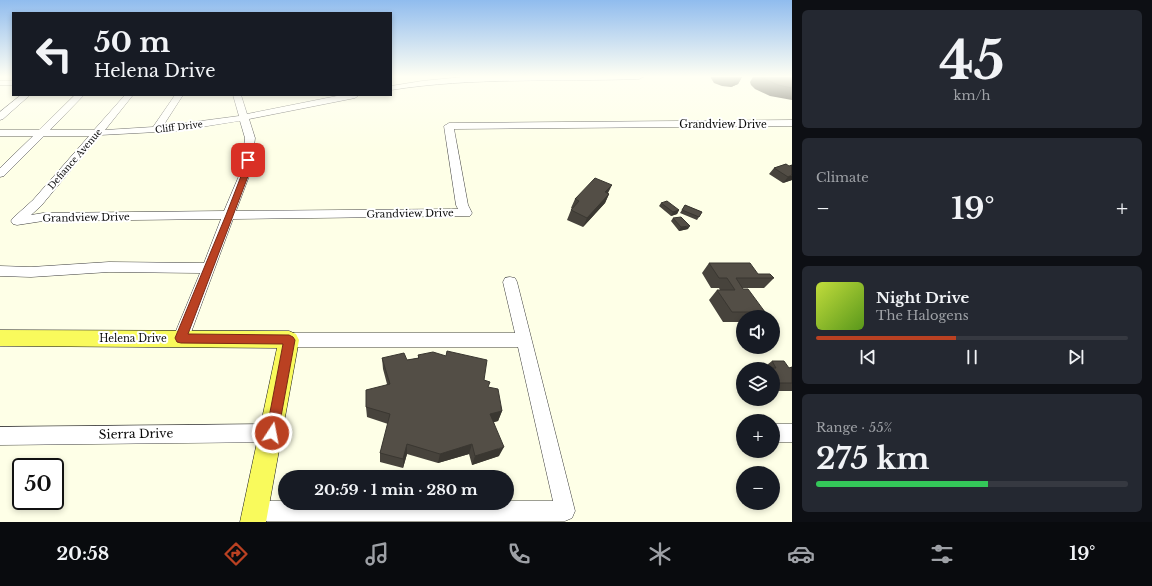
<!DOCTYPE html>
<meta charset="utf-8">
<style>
body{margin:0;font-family:"Libre Baskerville",serif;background:#242831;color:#f1f3f6;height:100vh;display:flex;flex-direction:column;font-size:15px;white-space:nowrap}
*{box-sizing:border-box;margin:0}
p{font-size:13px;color:#9ea1a6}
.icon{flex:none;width:22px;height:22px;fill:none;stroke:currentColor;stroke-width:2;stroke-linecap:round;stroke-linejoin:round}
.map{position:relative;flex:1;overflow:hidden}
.details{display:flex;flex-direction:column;gap:10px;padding:10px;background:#0d0f14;width:360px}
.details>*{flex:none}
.banner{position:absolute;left:12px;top:12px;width:380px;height:84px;border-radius:0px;box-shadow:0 2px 6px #0003;background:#171b24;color:#f1f3f6;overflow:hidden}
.tools{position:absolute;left:736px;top:310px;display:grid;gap:8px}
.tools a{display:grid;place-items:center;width:44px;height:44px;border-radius:50%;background:#171b24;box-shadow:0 2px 6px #0003;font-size:20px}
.speed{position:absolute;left:12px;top:458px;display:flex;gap:8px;font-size:20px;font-weight:700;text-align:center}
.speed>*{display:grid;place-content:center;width:52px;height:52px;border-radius:50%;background:#171b24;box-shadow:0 2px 6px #0003;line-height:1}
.speed .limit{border:2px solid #111;border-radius:6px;background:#fff;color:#111}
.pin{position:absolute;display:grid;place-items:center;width:34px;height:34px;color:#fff;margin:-17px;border-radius:8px;box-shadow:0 2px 6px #0006}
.me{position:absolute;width:44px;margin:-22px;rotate:11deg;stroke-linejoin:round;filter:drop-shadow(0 0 3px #0008)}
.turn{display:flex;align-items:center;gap:14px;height:84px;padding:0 16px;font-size:18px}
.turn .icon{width:52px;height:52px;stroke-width:2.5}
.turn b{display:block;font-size:28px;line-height:34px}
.big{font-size:30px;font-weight:700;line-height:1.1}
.details .card{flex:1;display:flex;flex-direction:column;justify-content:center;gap:6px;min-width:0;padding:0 14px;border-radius:6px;background:#242831}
.details .dial{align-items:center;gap:0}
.dial b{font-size:52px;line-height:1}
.song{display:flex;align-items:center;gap:12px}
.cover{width:48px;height:48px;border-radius:6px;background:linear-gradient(135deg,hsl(70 70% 55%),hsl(90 70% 35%))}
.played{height:4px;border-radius:2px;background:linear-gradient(90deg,#ba4122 45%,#363941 45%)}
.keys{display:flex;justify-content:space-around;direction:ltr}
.heat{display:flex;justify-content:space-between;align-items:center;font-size:22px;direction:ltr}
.charge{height:6px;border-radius:3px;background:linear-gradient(90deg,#34c759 55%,#363941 0)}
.trip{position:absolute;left:278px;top:470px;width:236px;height:40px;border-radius:20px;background:#171b24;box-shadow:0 2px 6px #0003;font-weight:700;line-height:40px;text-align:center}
.menu{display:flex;height:64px;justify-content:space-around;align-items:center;background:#090b0e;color:#9ea1a6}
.menu .icon{width:28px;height:28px}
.menu .current{color:#ba4122}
.menu b{font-size:18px;color:#f1f3f6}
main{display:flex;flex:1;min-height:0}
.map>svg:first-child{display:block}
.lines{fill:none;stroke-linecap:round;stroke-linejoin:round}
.minor-casing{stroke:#3d3d3d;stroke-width:1}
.major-casing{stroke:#1b1b1b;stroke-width:1}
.minor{fill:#fff;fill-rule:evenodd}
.major{fill:#f9fa5c;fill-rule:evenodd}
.wall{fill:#47433c}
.shaded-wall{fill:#3a3731}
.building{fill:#534e46;stroke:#3a3731}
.route{fill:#ba4122;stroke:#792a16}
.labels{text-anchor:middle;stroke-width:4;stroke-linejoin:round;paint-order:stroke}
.far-street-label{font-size:9px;fill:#0a0a0a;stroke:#fff}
.street-label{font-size:10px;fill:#0a0a0a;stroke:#fff}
.near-street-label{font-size:12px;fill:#0a0a0a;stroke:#fff}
</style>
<main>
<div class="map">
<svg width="792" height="522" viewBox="0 0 792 522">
<rect width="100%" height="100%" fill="#feffe7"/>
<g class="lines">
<g class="minor-casing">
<path id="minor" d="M 643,77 L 639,79 C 556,82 473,77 391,90 L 391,86 L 422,81 L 462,77 Z
M 0,81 L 13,81 L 13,85 L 0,85 Z
M 21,95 L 30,95 L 3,119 L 0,120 L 0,112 Z
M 75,95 L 84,95 L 50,130 L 94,130 L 125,95 L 133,95 L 105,130 L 153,127 L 175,95 L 183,95 L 163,126 L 239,116 L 233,95 L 241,95 L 247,114 L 342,95 L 359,95 L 355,98 L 249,119 L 255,138 L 251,171 L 236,211 L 458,209 L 456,205 L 444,126 L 449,123 L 792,120 L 792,126 L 454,129 L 468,205 L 472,213 L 470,216 L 233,219 L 189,338 L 186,343 L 181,344 L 176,343 L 173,338 L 200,273 L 109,272 L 31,277 L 0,276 L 0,266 L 31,267 L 109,262 L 204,263 L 221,219 L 43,221 L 17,225 L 13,224 L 11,221 L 13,218 L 33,200 L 89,136 L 44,136 L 4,176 L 0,177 L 0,168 L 33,136 L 0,136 L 0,130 L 39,130 ZM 240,121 L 245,138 L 241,171 L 224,211 L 43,213 L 31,215 L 41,206 L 100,135 L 176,131 Z
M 510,277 L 515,278 L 517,282 L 575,511 L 572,518 L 565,521 L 255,521 L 248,518 L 245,511 L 248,504 L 255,501 L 285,501 L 285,503 L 507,503 L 507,501 L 553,501 L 518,347 L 289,347 L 284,345 L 281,340 L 284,335 L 289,333 L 515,333 L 503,282 L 505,278 Z
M 272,424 L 278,427 L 281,433 L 278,439 L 272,442 L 0,445 L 0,427 Z
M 773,424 L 792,424 L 792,442 L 773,442 Z"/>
</g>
<g class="major-casing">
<path id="major" d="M 0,330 L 289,331 L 296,334 L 299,340 L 266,522 L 240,522 L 277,348 L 0,346 Z"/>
</g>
<use href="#minor" class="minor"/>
<use href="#major" class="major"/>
</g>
<path class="wall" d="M 711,77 L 742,77 L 738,84 L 731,87 L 722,86 L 714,83 L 711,78 Z
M 753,77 L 792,77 L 792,100 L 770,96 L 755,89 L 751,85 L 750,82 Z
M 786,164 L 792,180 L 783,183 L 769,174 L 774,168 Z
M 608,193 L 609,194 L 605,203 L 583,227 L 567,220 L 571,210 L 572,209 L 571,208 L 575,199 Z
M 661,203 L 679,210 L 677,214 L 671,216 L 659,206 Z
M 685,205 L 702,212 L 697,220 L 680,213 Z
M 673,218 L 688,229 L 679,231 L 671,221 Z
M 709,263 L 758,274 L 774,278 L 764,288 L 742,288 L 765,312 L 760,317 L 743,317 L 743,322 L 723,322 L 709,300 L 717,290 L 720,290 L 719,288 L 711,288 L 702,273 Z
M 418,355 L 484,380 L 488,387 L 502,411 L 498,421 L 494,422 L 499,456 L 472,465 L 469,454 L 438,463 L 407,454 L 403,468 L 380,462 L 380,453 L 388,424 L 367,417 L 366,407 L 387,384 L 383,369 L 382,358 L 407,360 L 418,358 Z
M 772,361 L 789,368 L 792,367 L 792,391 L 773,391 L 773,369 L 747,369 L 748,368 L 763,368 Z
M 743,373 L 743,384 L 738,377 Z"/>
<path class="shaded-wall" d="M 739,77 L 742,77 L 738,84 L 731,87 L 736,78 Z
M 792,175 L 792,180 L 783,183 L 788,177 Z
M 612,185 L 607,195 L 605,192 Z
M 609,194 L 605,203 L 583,227 L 587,218 Z
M 679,210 L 677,214 L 671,216 L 673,212 Z
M 690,226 L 688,229 L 679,231 L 681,227 Z
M 502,411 L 498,421 L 486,424 L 490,414 Z
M 407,444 L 407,454 L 403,468 L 403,459 Z
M 472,444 L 469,454 L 438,463 L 440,454 Z
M 504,447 L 499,456 L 472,465 L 475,456 Z"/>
<path class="building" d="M 726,77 L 739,77 L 736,78 Z
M 761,77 L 792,77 L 792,88 L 778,85 Z
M 786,164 L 789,166 L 792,165 L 792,175 L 788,177 L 774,168 Z
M 595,178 L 612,185 L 605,192 L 609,194 L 587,218 L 571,210 L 579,201 L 575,199 Z
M 667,201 L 679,210 L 673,212 L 661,203 Z
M 685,205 L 702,212 L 699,217 L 682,210 Z
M 681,217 L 690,226 L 681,227 L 673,218 Z
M 709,263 L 750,263 L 758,274 L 770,274 L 774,278 L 736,278 L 743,289 L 748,289 L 765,312 L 732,312 L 717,290 L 735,290 L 727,278 L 719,278 Z
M 447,351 L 487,360 L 484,380 L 490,382 L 488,387 L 498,389 L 502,411 L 490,414 L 504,447 L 475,456 L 472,444 L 440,454 L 407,444 L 403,459 L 380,453 L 390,414 L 366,407 L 366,390 L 390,384 L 382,358 L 404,353 L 407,360 L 419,358 L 418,355 L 433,352 L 446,356 Z
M 772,361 L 784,361 L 789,368 L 792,367 L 792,383 L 773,383 L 773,369 L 749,369 L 748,368 L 776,368 Z"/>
<linearGradient id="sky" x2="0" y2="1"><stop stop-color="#90bcee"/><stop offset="0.51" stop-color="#fffff4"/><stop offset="1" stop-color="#fffff4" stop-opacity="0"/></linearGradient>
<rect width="792" height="150" fill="url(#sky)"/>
<path class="route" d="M 248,158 L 251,160 L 250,171 L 188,334 L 289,335 L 293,337 L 295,340 L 278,433 L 276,438 L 272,439 L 267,438 L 266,433 L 283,344 L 181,343 L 177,342 L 175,338 L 226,215 L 243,171 L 244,160 Z"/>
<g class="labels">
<g class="far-street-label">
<text transform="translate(179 127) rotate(-7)" y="3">Cliff Drive</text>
<text transform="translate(75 159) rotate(-49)" y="3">Defiance Avenue</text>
</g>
<g class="street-label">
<text x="723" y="128">Grandview Drive</text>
<text transform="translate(410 213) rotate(-1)" y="4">Grandview Drive</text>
<text transform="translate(86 217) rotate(-1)" y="4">Grandview Drive</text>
<text x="133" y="342">Helena Drive</text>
</g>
<g class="near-street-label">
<text transform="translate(136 434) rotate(-1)" y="4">Sierra Drive</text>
</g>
</g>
</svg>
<div class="tools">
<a><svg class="icon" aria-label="sound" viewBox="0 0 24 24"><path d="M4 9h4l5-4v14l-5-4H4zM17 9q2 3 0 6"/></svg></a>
<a><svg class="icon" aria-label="layers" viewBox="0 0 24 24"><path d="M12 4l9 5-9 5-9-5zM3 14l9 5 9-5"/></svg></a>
<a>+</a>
<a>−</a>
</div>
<div class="speed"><div class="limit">50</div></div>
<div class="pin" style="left:248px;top:160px;background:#d93025"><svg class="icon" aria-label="arrive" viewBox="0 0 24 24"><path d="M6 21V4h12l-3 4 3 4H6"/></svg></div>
<svg class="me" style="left:272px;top:433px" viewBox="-20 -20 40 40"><circle r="17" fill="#ba4122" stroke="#fff" stroke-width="3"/><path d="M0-11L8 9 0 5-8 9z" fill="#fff"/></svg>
<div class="trip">20:59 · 1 min · 280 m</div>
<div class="banner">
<div class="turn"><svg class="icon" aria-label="left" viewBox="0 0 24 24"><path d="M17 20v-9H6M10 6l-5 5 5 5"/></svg><div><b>50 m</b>Helena Drive</div></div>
</div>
</div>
<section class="details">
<div class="card dial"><b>45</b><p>km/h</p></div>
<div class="card"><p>Climate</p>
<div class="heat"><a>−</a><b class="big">19°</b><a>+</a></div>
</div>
<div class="card">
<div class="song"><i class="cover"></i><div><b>Night Drive</b><p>The Halogens</p></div></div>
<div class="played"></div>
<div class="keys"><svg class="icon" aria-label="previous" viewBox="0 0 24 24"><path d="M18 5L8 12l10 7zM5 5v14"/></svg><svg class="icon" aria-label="pause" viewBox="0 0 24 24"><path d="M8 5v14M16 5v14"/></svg><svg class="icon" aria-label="next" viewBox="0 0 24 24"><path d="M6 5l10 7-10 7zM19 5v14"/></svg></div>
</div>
<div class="card"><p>Range · 55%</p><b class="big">275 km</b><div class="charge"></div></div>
</section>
</main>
<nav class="menu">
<b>20:58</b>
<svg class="icon current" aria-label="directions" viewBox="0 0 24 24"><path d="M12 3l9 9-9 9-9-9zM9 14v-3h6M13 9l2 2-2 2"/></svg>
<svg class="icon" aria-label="music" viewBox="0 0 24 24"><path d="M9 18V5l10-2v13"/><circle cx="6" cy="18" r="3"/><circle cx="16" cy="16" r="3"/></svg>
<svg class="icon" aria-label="phone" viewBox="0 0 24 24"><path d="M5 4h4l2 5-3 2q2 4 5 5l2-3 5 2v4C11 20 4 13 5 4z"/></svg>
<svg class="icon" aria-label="climate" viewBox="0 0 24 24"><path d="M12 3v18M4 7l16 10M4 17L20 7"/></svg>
<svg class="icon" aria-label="car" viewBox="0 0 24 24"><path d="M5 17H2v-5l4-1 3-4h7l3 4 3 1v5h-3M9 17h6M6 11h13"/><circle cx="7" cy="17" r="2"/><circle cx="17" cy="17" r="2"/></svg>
<svg class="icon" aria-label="filters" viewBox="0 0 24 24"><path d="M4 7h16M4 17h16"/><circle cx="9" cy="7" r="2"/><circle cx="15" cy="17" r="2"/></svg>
<b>19°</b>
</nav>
